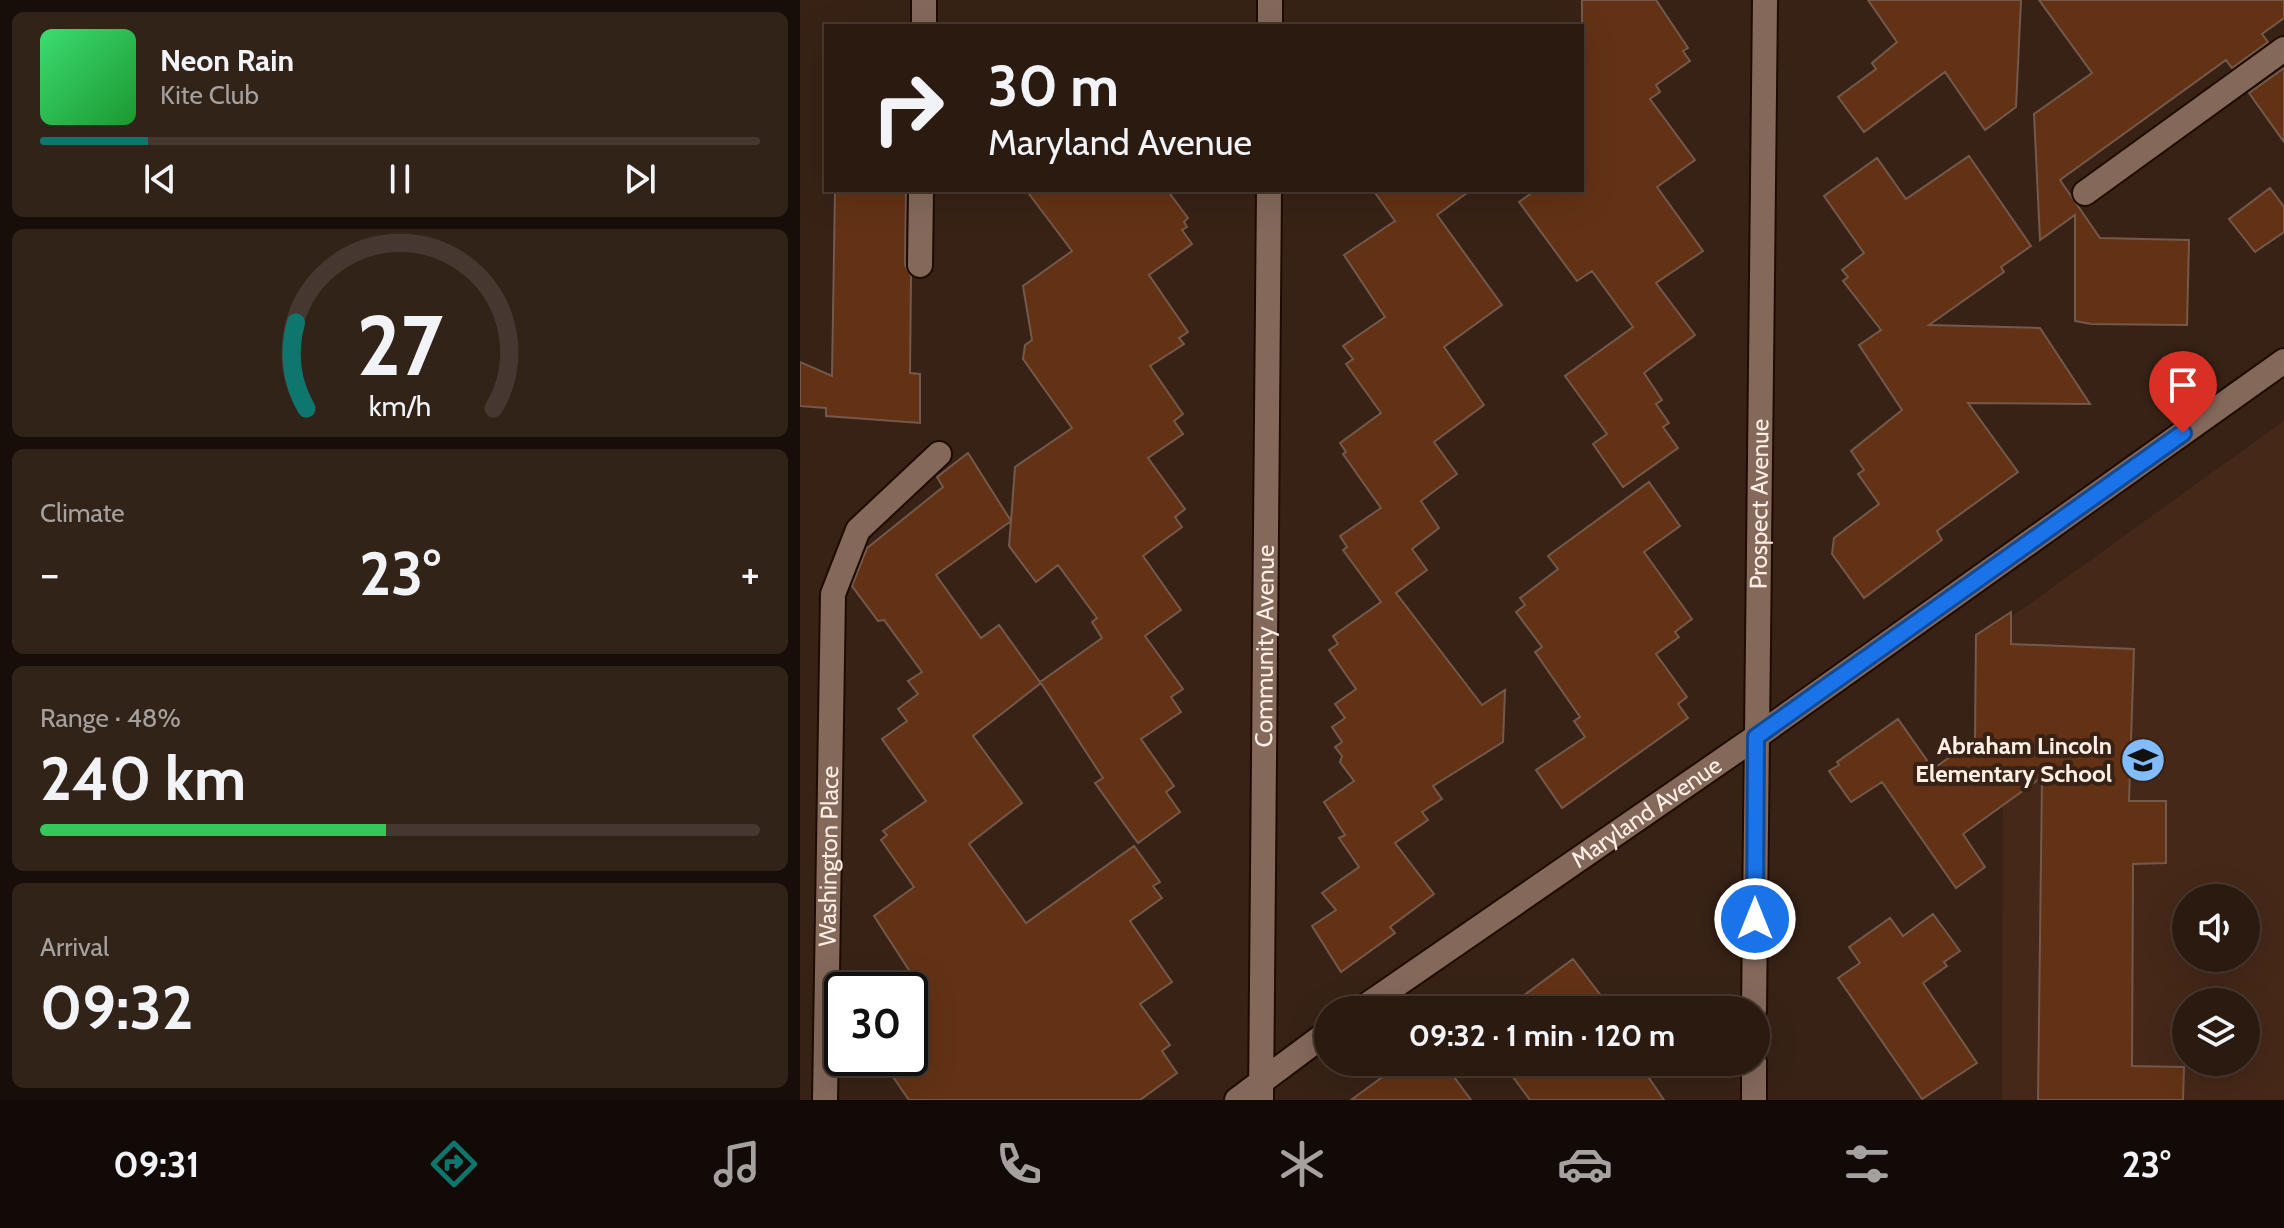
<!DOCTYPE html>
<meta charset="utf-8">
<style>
body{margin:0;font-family:Cabin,sans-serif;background:#322319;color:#f1f3f6;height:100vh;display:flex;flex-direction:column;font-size:30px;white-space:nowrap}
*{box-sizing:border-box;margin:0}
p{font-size:26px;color:#a5a19f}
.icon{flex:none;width:44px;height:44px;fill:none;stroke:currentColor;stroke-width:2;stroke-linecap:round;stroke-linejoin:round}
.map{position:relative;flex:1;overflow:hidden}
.panel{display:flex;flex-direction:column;gap:12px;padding:12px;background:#170e09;width:800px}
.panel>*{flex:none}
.guide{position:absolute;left:24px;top:24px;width:760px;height:168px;border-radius:0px;box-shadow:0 8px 32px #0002,0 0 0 2px #463830;background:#2a1a10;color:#f1f3f6;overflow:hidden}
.tools{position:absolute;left:1372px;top:884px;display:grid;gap:16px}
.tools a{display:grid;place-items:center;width:88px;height:88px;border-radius:50%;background:#2a1a10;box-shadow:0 8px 32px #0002,0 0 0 2px #463830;font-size:40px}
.speed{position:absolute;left:24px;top:972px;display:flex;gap:16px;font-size:40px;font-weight:700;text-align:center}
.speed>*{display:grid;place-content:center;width:104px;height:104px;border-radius:50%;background:#2a1a10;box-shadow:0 8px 32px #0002,0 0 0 2px #463830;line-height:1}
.speed .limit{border:4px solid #111;border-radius:12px;background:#fff;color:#111}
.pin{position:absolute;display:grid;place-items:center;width:68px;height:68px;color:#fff;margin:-82px -34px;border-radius:50% 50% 50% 0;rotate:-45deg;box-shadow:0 0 8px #0007}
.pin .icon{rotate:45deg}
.me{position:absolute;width:88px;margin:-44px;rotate:0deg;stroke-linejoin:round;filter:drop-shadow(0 0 6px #0008)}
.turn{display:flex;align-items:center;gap:28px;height:168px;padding:0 32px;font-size:36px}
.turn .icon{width:104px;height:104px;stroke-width:2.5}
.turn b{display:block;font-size:56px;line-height:68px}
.big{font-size:60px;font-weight:700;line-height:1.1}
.panel .widget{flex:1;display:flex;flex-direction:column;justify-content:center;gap:12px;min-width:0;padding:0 28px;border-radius:12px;background:#322319}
.panel .dial{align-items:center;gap:0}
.dial svg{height:208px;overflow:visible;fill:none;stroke:#463830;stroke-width:7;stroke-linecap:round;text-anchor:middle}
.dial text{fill:#f1f3f6;stroke:none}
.song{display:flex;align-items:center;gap:24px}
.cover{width:96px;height:96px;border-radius:12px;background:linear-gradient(135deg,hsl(140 70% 55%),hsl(130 70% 35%))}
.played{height:8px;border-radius:4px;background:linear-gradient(90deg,#0f766e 15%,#463830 15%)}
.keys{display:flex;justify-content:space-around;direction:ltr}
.heat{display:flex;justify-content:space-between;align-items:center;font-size:44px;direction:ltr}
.charge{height:12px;border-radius:6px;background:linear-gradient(90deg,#34c759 48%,#463830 0)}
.trip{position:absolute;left:514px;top:996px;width:456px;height:80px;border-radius:40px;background:#2a1a10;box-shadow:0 8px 32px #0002,0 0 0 2px #463830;font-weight:700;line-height:80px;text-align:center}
.tabs{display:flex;height:128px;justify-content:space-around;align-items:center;background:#110a06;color:#a5a19f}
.tabs .icon{width:56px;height:56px}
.tabs .current{color:#0f766e}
.tabs b{font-size:36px;color:#f1f3f6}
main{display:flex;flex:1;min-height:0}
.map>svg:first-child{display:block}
.built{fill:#452818;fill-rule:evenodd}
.building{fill:#633214;stroke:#73594b;stroke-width:2;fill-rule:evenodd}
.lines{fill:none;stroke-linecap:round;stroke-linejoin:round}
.minor-casing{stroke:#1f0b02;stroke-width:28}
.minor{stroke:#84695b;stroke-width:24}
.route-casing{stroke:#114b97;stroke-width:20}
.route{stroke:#1a73e8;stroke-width:14}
.labels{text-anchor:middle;stroke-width:8;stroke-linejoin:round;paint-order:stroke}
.street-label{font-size:24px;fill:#fdeee6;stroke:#382216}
.poi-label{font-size:24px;font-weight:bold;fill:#fdeee6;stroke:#382216;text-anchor:end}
</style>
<main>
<section class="panel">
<div class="widget">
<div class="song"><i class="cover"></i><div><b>Neon Rain</b><p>Kite Club</p></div></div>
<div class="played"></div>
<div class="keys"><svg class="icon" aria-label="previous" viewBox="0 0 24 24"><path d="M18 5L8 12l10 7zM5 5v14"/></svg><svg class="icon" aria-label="pause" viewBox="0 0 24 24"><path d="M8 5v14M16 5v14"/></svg><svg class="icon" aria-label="next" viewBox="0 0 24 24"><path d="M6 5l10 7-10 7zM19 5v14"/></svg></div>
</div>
<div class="widget dial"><svg viewBox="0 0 100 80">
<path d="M14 69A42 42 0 1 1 86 69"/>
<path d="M14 69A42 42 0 0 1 10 36" stroke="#0f766e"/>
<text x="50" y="56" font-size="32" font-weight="700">27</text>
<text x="50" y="72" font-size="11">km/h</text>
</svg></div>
<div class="widget"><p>Climate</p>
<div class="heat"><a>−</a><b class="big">23°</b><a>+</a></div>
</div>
<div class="widget"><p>Range · 48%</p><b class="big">240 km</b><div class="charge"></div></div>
<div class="widget"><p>Arrival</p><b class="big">09:32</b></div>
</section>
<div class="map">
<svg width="1484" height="1100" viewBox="0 0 1484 1100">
<rect width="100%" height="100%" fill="#382216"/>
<path class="built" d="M 1484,421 L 1484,1100 L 1202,1100 L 1203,623 ZM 1386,898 L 1446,898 L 1446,958 L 1386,958 ZM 1386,1002 L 1446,1002 L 1446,1062 L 1386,1062 Z"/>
<path class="building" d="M 782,0 L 856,0 L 888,48 L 883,51 L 890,61 L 856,85 L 860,92 L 850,99 L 895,160 L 857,187 L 903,251 L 856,283 L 895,335 L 844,373 L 862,400 L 856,404 L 869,423 L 863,427 L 878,448 L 823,487 L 793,444 L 807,434 L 765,376 L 833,327 L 792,271 L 777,281 L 719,202 L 736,190 L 782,190 Z
M 1068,0 L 1221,0 L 1216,107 L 1185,130 L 1145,72 L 1064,132 L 1038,97 L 1076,69 L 1072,63 L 1097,42 Z
M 1239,0 L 1484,0 L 1484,18 L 1462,34 L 1468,42 L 1432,68 L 1426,60 L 1260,180 L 1300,238 L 1389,240 L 1387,325 L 1291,324 L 1275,321 L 1275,215 L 1240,240 L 1234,114 L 1292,73 Z
M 1484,68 L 1484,142 L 1449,93 Z
M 1169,156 L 1231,246 L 1201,267 L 1204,272 L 1129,325 L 1240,328 L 1290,404 L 1168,403 L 1218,472 L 1137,531 L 1142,540 L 1064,598 L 1032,554 L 1034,538 L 1079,504 L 1058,474 L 1064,470 L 1051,451 L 1102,410 L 1059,345 L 1081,330 L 1043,281 L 1048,277 L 1042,270 L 1064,253 L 1024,196 L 1077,158 L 1106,199 Z
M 1470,188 L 1484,207 L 1484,232 L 1455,252 L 1429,219 Z
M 35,190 L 106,190 L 105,265 L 111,276 L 110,373 L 120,374 L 120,423 L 26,416 L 26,408 L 0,406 L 0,362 L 32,376 Z
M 226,190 L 367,190 L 388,218 L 384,222 L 387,227 L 382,230 L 392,244 L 349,275 L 388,332 L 379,338 L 384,344 L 350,366 L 383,414 L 374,421 L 383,434 L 348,458 L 385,509 L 375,517 L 382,527 L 343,556 L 381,610 L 345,636 L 383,689 L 371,697 L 381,712 L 341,739 L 374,786 L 366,792 L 380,812 L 338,843 L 295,783 L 303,778 L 241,683 L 173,736 L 222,803 L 169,844 L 226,923 L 334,846 L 360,882 L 353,886 L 362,898 L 330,921 L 372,982 L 340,1004 L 370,1045 L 362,1051 L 377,1073 L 340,1100 L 109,1100 L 80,1058 L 110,1058 L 110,985 L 116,981 L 74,916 L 114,887 L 81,840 L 87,835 L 83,831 L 126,801 L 82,739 L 107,721 L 98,709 L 118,694 L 108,681 L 122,672 L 84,620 L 78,621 L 52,586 L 67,548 L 143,487 L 137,477 L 168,453 L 211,521 L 215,467 L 272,428 L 223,359 L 225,345 L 232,340 L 223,286 L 272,251 ZM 211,521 L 209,546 L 236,582 L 258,565 L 297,618 L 292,622 L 302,638 L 240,682 L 199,625 L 181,638 L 136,575 Z
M 573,190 L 671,190 L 637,215 L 702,305 L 644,347 L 684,405 L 634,442 L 657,474 L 621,501 L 639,528 L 612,549 L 627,570 L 596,593 L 682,705 L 705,690 L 703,742 L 633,786 L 642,799 L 622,812 L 628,820 L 595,843 L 634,894 L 590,927 L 595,933 L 541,972 L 512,926 L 536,910 L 522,893 L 559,867 L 539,838 L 545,835 L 524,802 L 554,781 L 540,762 L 542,756 L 535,747 L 542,742 L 532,727 L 545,718 L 535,704 L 556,689 L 529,650 L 538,644 L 533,636 L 581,602 L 543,550 L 547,547 L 540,536 L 581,508 L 543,454 L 546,452 L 540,443 L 581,413 L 546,364 L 553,359 L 543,346 L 585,317 L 544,255 L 595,221 Z
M 849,482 L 880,526 L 844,552 L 892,619 L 875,632 L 879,637 L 856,654 L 887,697 L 878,704 L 888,718 L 762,808 L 736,770 L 785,737 L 774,721 L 780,717 L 735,652 L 742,647 L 716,612 L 725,605 L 720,598 L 758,569 L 748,556 Z
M 1211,612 L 1211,644 L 1334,649 L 1329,801 L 1366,801 L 1366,863 L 1333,864 L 1332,1066 L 1384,1067 L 1383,1100 L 1238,1100 L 1242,777 L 1163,834 L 1185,867 L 1156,888 L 1082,782 L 1051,802 L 1029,771 L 1039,765 L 1037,762 L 1098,719 L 1133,769 L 1175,739 L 1176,635 Z
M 1133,914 L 1160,951 L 1144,962 L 1147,966 L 1123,983 L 1177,1063 L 1122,1099 L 1038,978 L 1060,963 L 1049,947 L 1090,918 L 1103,936 Z
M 773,959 L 812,1010 L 704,1010 Z
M 603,1062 L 643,1062 L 671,1100 L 551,1100 Z
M 725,1062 L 838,1062 L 864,1100 L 730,1100 L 710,1073 Z"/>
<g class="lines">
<g class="minor-casing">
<g id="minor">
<path d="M 124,26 L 124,0"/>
<path d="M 470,26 L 470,0"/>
<path d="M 1285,193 L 1484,49"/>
<path d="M 120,265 L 121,190"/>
<path id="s1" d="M 560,1010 L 956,737 L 1484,361"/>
<path id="s2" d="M 954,1010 L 965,0"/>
<path id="s3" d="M 25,1100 L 33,594 L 58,530 L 139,454"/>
<path d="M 437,1100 L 528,1032"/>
<path id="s4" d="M 461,1100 L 469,190"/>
<path d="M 954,1100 L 954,1062"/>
</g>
</g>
<use href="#minor" class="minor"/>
</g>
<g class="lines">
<g class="route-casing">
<path id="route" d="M 955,919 L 956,737 L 1383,433"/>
</g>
<use href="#route" class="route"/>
</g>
<defs>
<g id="school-disc" transform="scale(2.3)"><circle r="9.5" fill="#82bcfa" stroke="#382216"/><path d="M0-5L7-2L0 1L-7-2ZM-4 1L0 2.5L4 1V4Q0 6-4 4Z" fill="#111"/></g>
</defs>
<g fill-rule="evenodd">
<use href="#school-disc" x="1343" y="760"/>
</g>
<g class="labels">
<g class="street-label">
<text dy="8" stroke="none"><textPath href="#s2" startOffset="506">Prospect Avenue</textPath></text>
<text dy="8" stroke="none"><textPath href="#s4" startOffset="454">Community Avenue</textPath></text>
<text dy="8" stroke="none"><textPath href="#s1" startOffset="348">Maryland Avenue</textPath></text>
<text dy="8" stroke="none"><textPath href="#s3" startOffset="244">Washington Place</textPath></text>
</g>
<g class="poi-label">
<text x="1312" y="754">Abraham Lincoln<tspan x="1312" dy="28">Elementary School</tspan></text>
</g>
</g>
</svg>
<div class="tools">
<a><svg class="icon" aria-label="sound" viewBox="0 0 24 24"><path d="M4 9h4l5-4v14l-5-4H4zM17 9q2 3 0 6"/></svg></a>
<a><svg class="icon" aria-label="layers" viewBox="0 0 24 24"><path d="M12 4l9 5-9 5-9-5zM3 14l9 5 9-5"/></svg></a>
</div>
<div class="speed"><div class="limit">30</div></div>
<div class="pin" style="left:1383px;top:433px;background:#d93025"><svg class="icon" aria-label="arrive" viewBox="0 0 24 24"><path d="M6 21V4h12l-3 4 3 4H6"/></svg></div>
<svg class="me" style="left:955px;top:919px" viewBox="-20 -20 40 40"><circle r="17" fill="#1a73e8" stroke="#fff" stroke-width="3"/><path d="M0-11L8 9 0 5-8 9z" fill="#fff"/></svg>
<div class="trip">09:32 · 1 min · 120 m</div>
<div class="guide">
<div class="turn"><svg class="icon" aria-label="right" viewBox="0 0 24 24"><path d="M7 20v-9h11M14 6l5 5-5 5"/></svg><div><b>30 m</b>Maryland Avenue</div></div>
</div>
</div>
</main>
<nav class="tabs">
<b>09:31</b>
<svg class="icon current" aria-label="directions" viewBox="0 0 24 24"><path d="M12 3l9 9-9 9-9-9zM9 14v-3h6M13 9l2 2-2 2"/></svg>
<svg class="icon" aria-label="music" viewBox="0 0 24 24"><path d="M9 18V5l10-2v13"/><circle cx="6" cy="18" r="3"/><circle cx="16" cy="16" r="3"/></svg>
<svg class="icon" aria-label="phone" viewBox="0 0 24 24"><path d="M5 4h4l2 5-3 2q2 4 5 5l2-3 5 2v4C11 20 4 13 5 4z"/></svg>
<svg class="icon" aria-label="climate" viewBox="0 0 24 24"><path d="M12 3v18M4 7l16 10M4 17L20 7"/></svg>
<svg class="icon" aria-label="car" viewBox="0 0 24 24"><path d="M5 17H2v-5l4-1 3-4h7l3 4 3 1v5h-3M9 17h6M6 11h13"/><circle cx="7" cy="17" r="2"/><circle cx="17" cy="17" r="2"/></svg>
<svg class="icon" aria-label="filters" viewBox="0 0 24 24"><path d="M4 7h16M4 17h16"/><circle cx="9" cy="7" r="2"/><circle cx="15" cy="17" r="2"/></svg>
<b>23°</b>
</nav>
